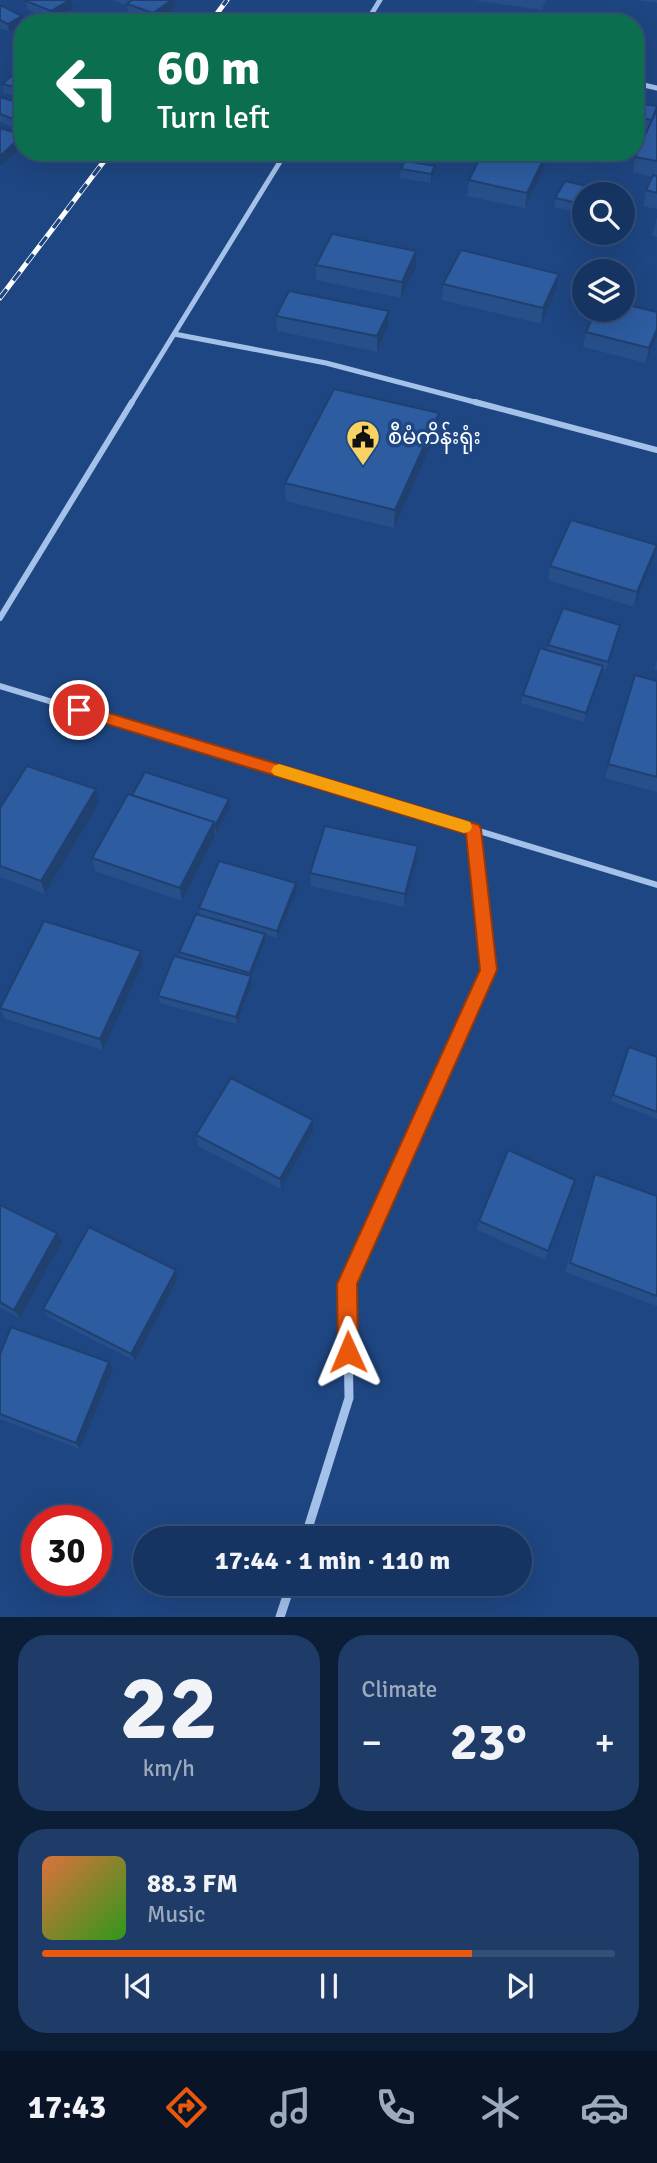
<!DOCTYPE html>
<meta charset="utf-8">
<style>
body{margin:0;font-family:Signika,"Noto Sans Myanmar",sans-serif;background:#1f3c68;color:#f1f3f6;height:100vh;display:flex;flex-direction:column;font-size:26px;white-space:nowrap}
*{box-sizing:border-box;margin:0}
p{font-size:23px;color:#9eaabe}
.icon{flex:none;width:38px;height:38px;fill:none;stroke:currentColor;stroke-width:2;stroke-linecap:round;stroke-linejoin:round}
.map{position:relative;height:1617px;overflow:hidden}
.panel{display:flex;flex-direction:column;gap:18px;padding:18px;background:#0c1d36;flex:1}
.panel>*{flex:none}
.banner{position:absolute;left:14px;top:14px;width:630px;height:147px;border-radius:28px;box-shadow:0 7px 28px #0002,0 0 0 2px #354f77;background:#0b6e4f;color:#fff;overflow:hidden}
.tools{position:absolute;left:572px;top:182px;display:grid;gap:14px}
.tools a{display:grid;place-items:center;width:63px;height:63px;border-radius:50%;background:#163462;box-shadow:0 7px 28px #0002,0 0 0 2px #354f77;font-size:35px}
.speed{position:absolute;left:21px;top:1505px;display:flex;gap:14px;font-size:35px;font-weight:700;text-align:center}
.speed>*{display:grid;place-content:center;width:91px;height:91px;border-radius:50%;background:#163462;box-shadow:0 7px 28px #0002,0 0 0 2px #354f77;line-height:1}
.speed .limit{border:10px solid #d22;background:#fff;color:#111}
.pin{position:absolute;display:grid;place-items:center;width:60px;height:60px;color:#fff;margin:-30px;border:4px solid #fff;border-radius:50%;box-shadow:0 2px 7px #0007}
.me{position:absolute;width:77px;margin:-38px;rotate:359deg;stroke-linejoin:round;filter:drop-shadow(0 0 5px #0008)}
.turn{display:flex;align-items:center;gap:24px;height:147px;padding:0 28px;font-size:32px}
.turn .icon{width:91px;height:91px;stroke-width:2.5}
.turn b{display:block;font-size:49px;line-height:60px}
.big{font-size:52px;font-weight:700;line-height:1.1}
.panel .widget{flex:1;display:flex;flex-direction:column;justify-content:center;gap:10px;min-width:0;padding:0 24px;border-radius:28px;background:#1f3c68}
.panel .dial{align-items:center;gap:0}
.dial b{font-size:91px;line-height:1}
.song{display:flex;align-items:center;gap:21px}
.cover{width:84px;height:84px;border-radius:10px;background:linear-gradient(135deg,hsl(20 70% 55%),hsl(110 70% 35%))}
.played{height:7px;border-radius:4px;background:linear-gradient(90deg,#ea580c 75%,#354f77 75%)}
.keys{display:flex;justify-content:space-around;direction:ltr}
.heat{display:flex;justify-content:space-between;align-items:center;font-size:38px;direction:ltr}
.panel .tiles{flex:1;display:grid;gap:18px;grid-template-columns:1fr 1fr}
.widget:last-child{grid-column:span 2}
.trip{position:absolute;left:133px;top:1526px;width:399px;height:70px;border-radius:35px;background:#163462;box-shadow:0 7px 28px #0002,0 0 0 2px #354f77;font-weight:700;line-height:70px;text-align:center}
.tab-bar{display:flex;height:112px;justify-content:space-around;align-items:center;background:#091527;color:#9eaabe}
.tab-bar .icon{width:49px;height:49px}
.tab-bar .on{color:#ea580c}
.tab-bar b{font-size:32px;color:#f1f3f6}
.map>svg:first-child{display:block}
.lines{fill:none;stroke-linecap:round;stroke-linejoin:round}
.street-far2{stroke:#a4c1e9;stroke-width:5}
.street-far1{stroke:#a4c1e9;stroke-width:6}
.street{stroke:#a4c1e9;stroke-width:9}
.rail-casing{stroke:#fff;stroke-width:5}
.rail{stroke:#1e4682;stroke-width:3.5;stroke-dasharray:11;stroke-linecap:butt}
.wall{fill:#274f8a}
.shaded-wall{fill:#204070}
.building{fill:#2d5ca0;stroke:#204070;stroke-width:2}
.route{fill:#ea580c;stroke:#983908;stroke-width:2}
.slow{fill:#f59e0b}
.labels{text-anchor:middle;stroke-width:7;stroke-linejoin:round;paint-order:stroke}
.poi-label{font-size:21px;fill:#fff;stroke:#1e4682;text-anchor:start}
</style>
<div class="map">
<svg width="657" height="1617" viewBox="0 0 657 1617">
<rect width="100%" height="100%" fill="#1e4682"/>
<g class="lines">
<path class="street-far2" d="M 366,23 L 380,0
M 635,83 L 657,88
M 174,334 L 326,363 L 482,404
M 131,404 L 286,152"/>
<path class="street-far1" d="M 475,402 L 657,450
M 0,618 L 132,402
M 0,686 L 657,885
M 473,829 L 485,930"/>
<path class="street" d="M 305,1538 L 349,1398 L 347,1284 L 489,969 L 484,929
M 280,1617 L 291,1584"/>
<g class="rail-casing">
<path id="rail" d="M 210,23 L 227,0
M 0,298 L 111,152"/>
</g>
<use href="#rail" class="rail"/>
</g>
<path class="wall" d="M 112,0 L 175,0 L 176,7 L 154,22 L 128,13 L 127,4 L 125,5 Z
M 472,0 L 546,0 L 542,10 Z
M 638,0 L 657,0 L 657,3 Z
M 26,1 L 73,8 L 52,20 L 28,10 Z
M 0,5 L 23,23 L 23,25 L 9,32 L 0,28 Z
M 23,51 L 23,98 L 4,93 L 2,84 L 22,67 L 18,66 L 17,57 Z
M 0,97 L 23,104 L 15,128 L 0,122 Z
M 635,103 L 656,111 L 657,109 L 657,209 L 643,206 L 646,190 L 652,177 L 633,172 L 635,157 L 648,129 L 640,127 L 635,143 Z
M 384,152 L 423,152 L 423,156 L 418,163 L 434,175 L 431,183 L 400,178 L 401,169 L 404,163 L 384,158 Z
M 592,152 L 631,152 L 628,160 Z
M 544,170 L 525,208 L 467,196 L 469,180 Z
M 591,187 L 590,194 L 584,194 L 584,206 L 580,213 L 554,207 L 555,198 Z
M 657,217 L 657,237 L 652,236 Z
M 416,251 L 416,267 L 401,298 L 316,280 L 316,265 Z
M 559,274 L 557,289 L 541,324 L 442,300 L 443,284 Z
M 389,311 L 388,326 L 377,352 L 277,331 L 276,316 Z
M 657,312 L 657,336 L 646,363 L 583,347 L 586,332 Z
M 437,432 L 394,528 L 286,501 L 285,483 Z
M 653,559 L 634,607 L 548,580 L 550,566 Z
M 618,633 L 606,670 L 602,669 L 584,722 L 521,703 L 523,695 L 547,650 L 548,645 Z
M 657,659 L 657,670 L 654,669 Z
M 635,675 L 657,681 L 657,792 L 605,778 Z
M 132,795 L 229,799 L 230,807 L 216,834 L 215,834 L 215,836 L 182,901 L 95,871 L 92,858 Z
M 99,803 L 45,894 L 0,877 L 0,808 Z
M 418,846 L 417,859 L 404,907 L 311,886 L 310,873 Z
M 296,883 L 297,890 L 277,938 L 265,934 L 265,941 L 251,977 L 252,983 L 237,1024 L 160,1003 L 158,996 L 180,958 L 179,952 L 200,915 L 199,908 Z
M 141,951 L 143,963 L 103,1050 L 5,1019 L 0,1008 Z
M 627,1053 L 657,1057 L 657,1119 L 611,1101 Z
M 313,1120 L 313,1131 L 281,1189 L 198,1146 L 196,1135 Z
M 595,1174 L 657,1196 L 657,1306 L 565,1272 L 591,1184 Z
M 575,1180 L 545,1260 L 477,1230 L 479,1221 Z
M 0,1205 L 62,1242 L 20,1318 L 0,1308 Z
M 176,1270 L 178,1278 L 135,1361 L 48,1317 L 43,1309 Z
M 0,1354 L 109,1362 L 113,1369 L 80,1449 L 0,1419 Z"/>
<path class="shaded-wall" d="M 70,0 L 71,0 L 73,8 L 52,20 L 51,11 Z
M 172,0 L 175,0 L 176,7 L 154,22 L 153,13 Z
M 22,16 L 23,25 L 9,32 L 8,24 Z
M 23,111 L 23,121 L 15,128 L 13,119 Z
M 23,136 L 23,146 L 0,166 L 0,156 Z
M 420,152 L 423,152 L 423,156 L 415,167 L 416,158 Z
M 546,154 L 544,170 L 525,208 L 527,193 Z
M 435,166 L 434,175 L 431,183 L 431,174 Z
M 584,199 L 584,206 L 580,213 L 582,204 Z
M 416,251 L 416,267 L 401,298 L 402,282 Z
M 559,274 L 557,289 L 541,324 L 543,308 Z
M 389,311 L 388,326 L 377,352 L 377,336 Z
M 657,329 L 657,336 L 646,363 L 649,348 Z
M 439,413 L 437,432 L 394,528 L 395,510 Z
M 657,545 L 653,559 L 634,607 L 637,592 Z
M 603,666 L 601,674 L 584,722 L 586,713 Z
M 96,789 L 99,803 L 45,894 L 41,881 Z
M 229,799 L 230,807 L 216,834 L 215,826 Z
M 214,822 L 215,836 L 182,901 L 180,888 Z
M 418,846 L 417,859 L 404,907 L 405,894 Z
M 296,883 L 297,890 L 277,938 L 277,931 Z
M 265,934 L 265,941 L 251,977 L 252,983 L 237,1024 L 236,1017 L 250,979 L 250,973 Z
M 141,951 L 143,963 L 103,1050 L 100,1039 Z
M 313,1120 L 313,1131 L 281,1189 L 280,1179 Z
M 57,1233 L 62,1242 L 20,1318 L 14,1310 Z
M 176,1270 L 178,1278 L 135,1361 L 131,1354 Z
M 109,1362 L 113,1369 L 80,1449 L 76,1443 Z"/>
<path class="building" d="M 28,0 L 70,0 L 51,11 L 26,1 Z
M 132,0 L 172,0 L 153,13 L 127,4 Z
M 0,5 L 22,16 L 8,24 L 0,20 Z
M 76,15 L 97,23 L 65,23 Z
M 23,51 L 23,58 L 17,57 Z
M 23,66 L 23,89 L 2,84 Z
M 0,97 L 23,104 L 23,111 L 13,119 L 0,114 Z
M 635,103 L 657,106 L 652,120 L 635,117 Z
M 657,109 L 657,161 L 635,157 Z
M 635,123 L 641,124 L 635,138 Z
M 0,128 L 23,135 L 0,156 Z
M 397,152 L 420,152 L 416,158 Z
M 483,152 L 536,152 L 546,154 L 527,193 L 469,180 Z
M 405,161 L 435,166 L 431,174 L 401,169 Z
M 653,175 L 657,176 L 657,193 L 646,190 Z
M 565,181 L 591,187 L 587,194 L 584,194 L 584,199 L 582,204 L 555,198 Z
M 332,234 L 416,251 L 402,282 L 316,265 Z
M 461,250 L 559,274 L 543,308 L 443,284 Z
M 289,291 L 389,311 L 377,336 L 276,316 Z
M 623,304 L 657,312 L 657,329 L 649,348 L 586,332 L 596,310 L 623,310 Z
M 334,389 L 439,413 L 395,510 L 285,483 Z
M 571,520 L 657,545 L 637,592 L 550,566 Z
M 563,608 L 620,625 L 608,662 L 548,645 Z
M 540,648 L 603,666 L 586,713 L 523,695 Z
M 635,675 L 657,681 L 657,777 L 608,764 Z
M 27,766 L 96,789 L 41,881 L 0,866 L 0,808 Z
M 145,772 L 229,799 L 215,826 L 214,822 L 132,795 Z
M 128,794 L 214,822 L 180,888 L 92,858 Z
M 325,826 L 418,846 L 405,894 L 310,873 Z
M 219,861 L 296,883 L 277,931 L 199,908 Z
M 196,914 L 265,934 L 250,973 L 179,952 Z
M 44,921 L 141,951 L 100,1039 L 0,1008 Z
M 174,956 L 251,976 L 236,1017 L 158,996 Z
M 629,1047 L 657,1057 L 657,1112 L 613,1095 Z
M 231,1078 L 313,1120 L 280,1179 L 196,1135 Z
M 508,1150 L 575,1180 L 548,1251 L 479,1221 Z
M 595,1174 L 657,1196 L 657,1296 L 570,1263 Z
M 0,1205 L 57,1233 L 14,1310 L 0,1302 Z
M 89,1227 L 176,1270 L 131,1354 L 43,1309 Z
M 11,1327 L 109,1362 L 76,1443 L 0,1414 L 0,1354 Z"/>
<path class="route" d="M 79,704 L 473,823 L 479,825 L 481,829 L 497,970 L 357,1284 L 358,1352 L 355,1359 L 348,1362 L 341,1359 L 338,1352 L 337,1284 L 480,970 L 466,834 L 74,714 L 71,710 L 74,706 Z"/>
<path class="slow" d="M 279,764 L 464,820 L 470,822 L 472,827 L 470,831 L 464,833 L 274,775 L 271,771 L 274,766 Z"/>
<defs>
<g id="civic-pin" transform="scale(1.75)"><path d="M0 17L-7.5 6A9.5 9.5 0 1 1 7.5 6Z" fill="#f8d263" stroke="#1e4682"/><path d="M-.6-6.5H3V-4.5H.6V-3L4-1V1h2V6H-6V1h2V-1L-.6-3ZM-1.2 2.5V6h2.4V2.5Z" fill="#111"/></g>
</defs>
<g fill-rule="evenodd">
<use href="#civic-pin" x="363" y="437"/>
</g>
<g class="labels">
<g class="poi-label">
<text x="388" y="444">စီမံကိန်းရုံး‌</text>
</g>
</g>
</svg>
<div class="tools">
<a><svg class="icon" aria-label="search" viewBox="0 0 24 24"><circle cx="10" cy="10" r="6"/><path d="M15 15l6 6"/></svg></a>
<a><svg class="icon" aria-label="layers" viewBox="0 0 24 24"><path d="M12 4l9 5-9 5-9-5zM3 14l9 5 9-5"/></svg></a>
</div>
<div class="speed"><div class="limit">30</div></div>
<div class="pin" style="left:79px;top:710px;background:#d93025"><svg class="icon" aria-label="arrive" viewBox="0 0 24 24"><path d="M6 21V4h12l-3 4 3 4H6"/></svg></div>
<svg class="me" style="left:348px;top:1352px" viewBox="-20 -20 40 40"><path d="M0-17L14 15 0 8-14 15z" fill="#ea580c" stroke="#fff" stroke-width="4"/></svg>
<div class="trip">17:44 · 1 min · 110 m</div>
<div class="banner">
<div class="turn"><svg class="icon" aria-label="left" viewBox="0 0 24 24"><path d="M17 20v-9H6M10 6l-5 5 5 5"/></svg><div><b>60 m</b>Turn left</div></div>
</div>
</div>
<section class="panel">
<div class="tiles">
<div class="widget dial"><b>22</b><p>km/h</p></div>
<div class="widget"><p>Climate</p>
<div class="heat"><a>−</a><b class="big">23°</b><a>+</a></div>
</div>
<div class="widget">
<div class="song"><i class="cover"></i><div><b>88.3 FM</b><p>Music</p></div></div>
<div class="played"></div>
<div class="keys"><svg class="icon" aria-label="previous" viewBox="0 0 24 24"><path d="M18 5L8 12l10 7zM5 5v14"/></svg><svg class="icon" aria-label="pause" viewBox="0 0 24 24"><path d="M8 5v14M16 5v14"/></svg><svg class="icon" aria-label="next" viewBox="0 0 24 24"><path d="M6 5l10 7-10 7zM19 5v14"/></svg></div>
</div>
</div>
</section>
<nav class="tab-bar">
<b>17:43</b>
<svg class="icon on" aria-label="directions" viewBox="0 0 24 24"><path d="M12 3l9 9-9 9-9-9zM9 14v-3h6M13 9l2 2-2 2"/></svg>
<svg class="icon" aria-label="music" viewBox="0 0 24 24"><path d="M9 18V5l10-2v13"/><circle cx="6" cy="18" r="3"/><circle cx="16" cy="16" r="3"/></svg>
<svg class="icon" aria-label="phone" viewBox="0 0 24 24"><path d="M5 4h4l2 5-3 2q2 4 5 5l2-3 5 2v4C11 20 4 13 5 4z"/></svg>
<svg class="icon" aria-label="climate" viewBox="0 0 24 24"><path d="M12 3v18M4 7l16 10M4 17L20 7"/></svg>
<svg class="icon" aria-label="car" viewBox="0 0 24 24"><path d="M5 17H2v-5l4-1 3-4h7l3 4 3 1v5h-3M9 17h6M6 11h13"/><circle cx="7" cy="17" r="2"/><circle cx="17" cy="17" r="2"/></svg>
</nav>
